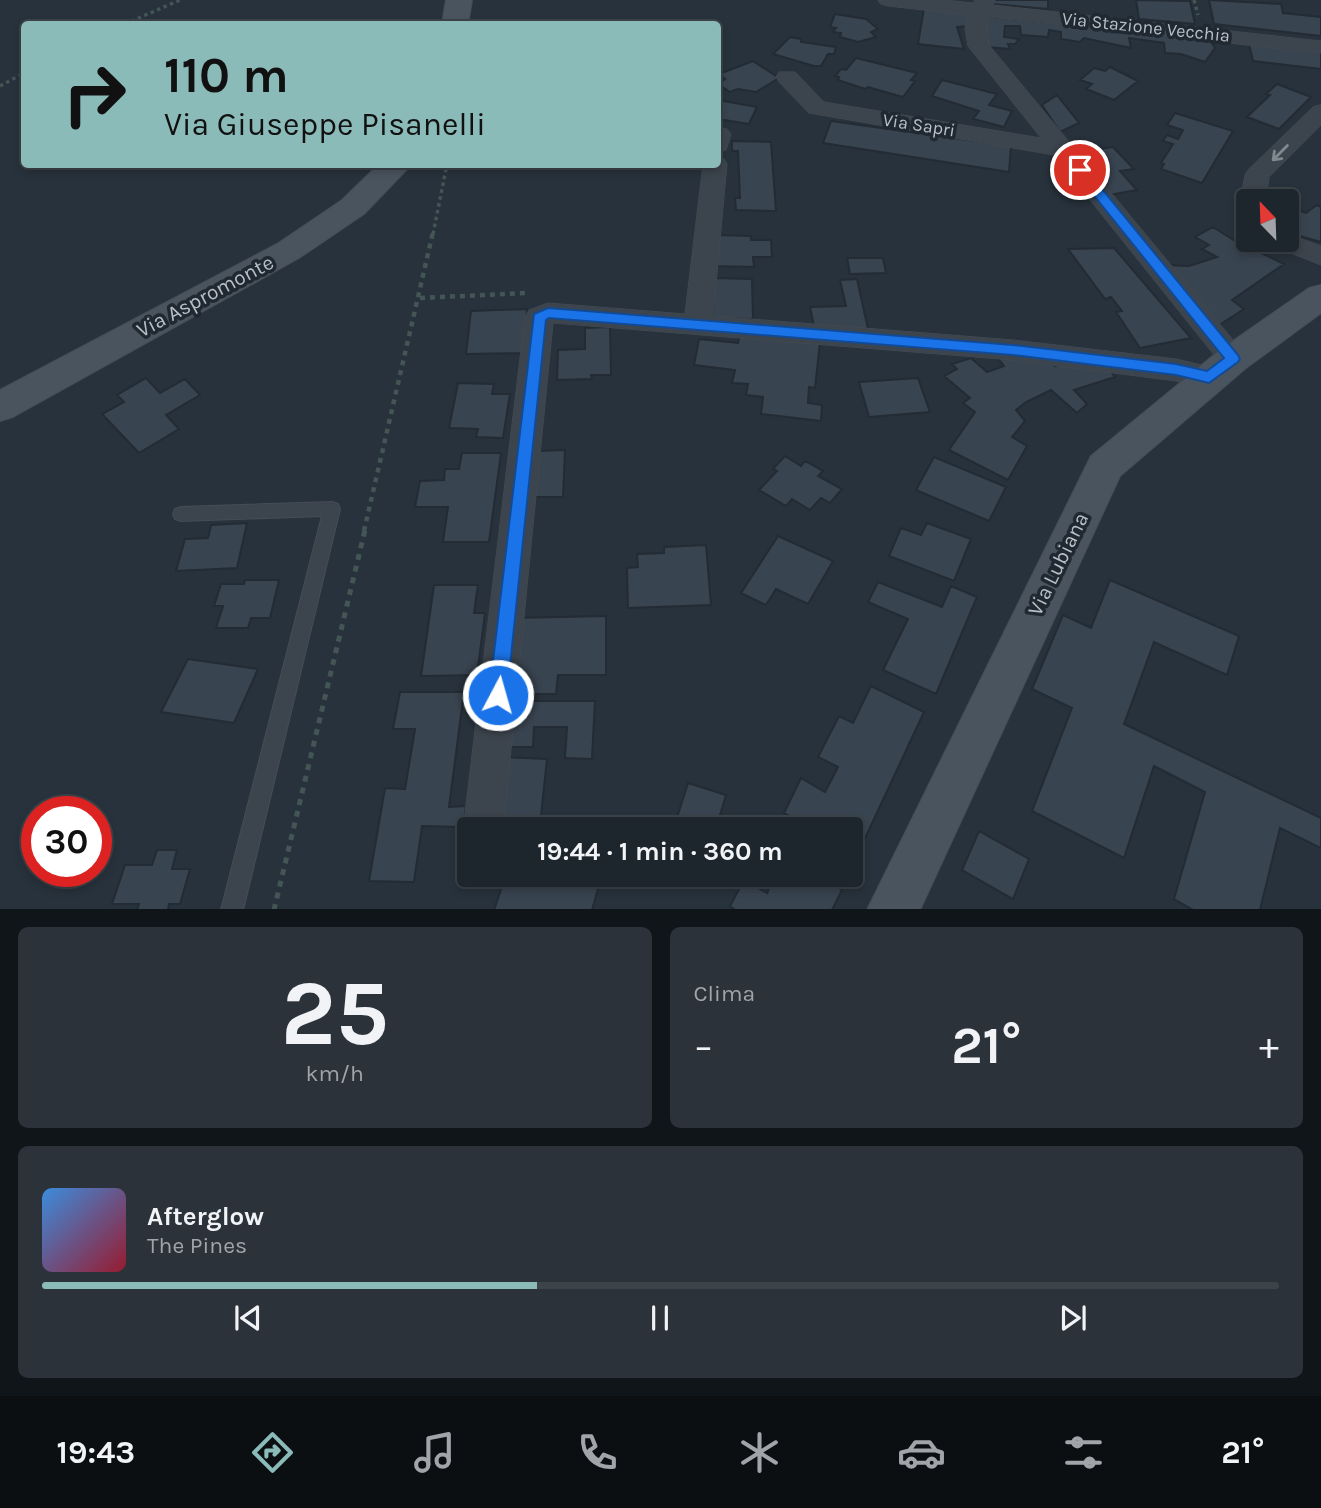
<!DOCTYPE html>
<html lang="it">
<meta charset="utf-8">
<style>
body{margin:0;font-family:Karla,sans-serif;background:#2b3239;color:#f1f3f6;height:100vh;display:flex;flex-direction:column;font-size:26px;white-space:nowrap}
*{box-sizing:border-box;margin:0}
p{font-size:23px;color:#a1a5aa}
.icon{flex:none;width:38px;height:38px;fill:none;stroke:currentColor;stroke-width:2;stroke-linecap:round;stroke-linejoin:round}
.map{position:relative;height:909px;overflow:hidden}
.side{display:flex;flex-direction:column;gap:18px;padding:18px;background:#101519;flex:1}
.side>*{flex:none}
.top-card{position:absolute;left:21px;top:21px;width:700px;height:147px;border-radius:7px;box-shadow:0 4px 10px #0003,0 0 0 2px #3c4349;background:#8bbbb9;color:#111;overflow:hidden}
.needle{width:46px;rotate:337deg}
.tools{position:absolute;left:1236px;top:189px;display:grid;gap:14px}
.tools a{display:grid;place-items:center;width:63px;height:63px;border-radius:7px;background:#1e262d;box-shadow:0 4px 10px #0003,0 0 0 2px #3c4349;font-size:35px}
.speed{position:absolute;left:21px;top:796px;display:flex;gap:14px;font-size:35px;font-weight:700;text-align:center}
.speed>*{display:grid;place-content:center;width:91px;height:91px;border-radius:50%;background:#1e262d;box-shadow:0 4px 10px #0003,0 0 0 2px #3c4349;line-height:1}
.speed .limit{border:10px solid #d22;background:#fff;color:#111}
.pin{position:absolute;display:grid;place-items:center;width:60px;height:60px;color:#fff;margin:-30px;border:4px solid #fff;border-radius:50%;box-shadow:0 2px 7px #0007}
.me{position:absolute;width:77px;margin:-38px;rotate:6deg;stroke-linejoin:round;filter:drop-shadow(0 0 5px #0008)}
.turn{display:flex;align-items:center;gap:24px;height:147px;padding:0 28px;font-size:32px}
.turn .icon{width:91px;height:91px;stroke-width:2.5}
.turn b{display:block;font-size:49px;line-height:60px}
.big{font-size:52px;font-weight:700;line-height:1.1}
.side .card{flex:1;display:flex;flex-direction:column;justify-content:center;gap:10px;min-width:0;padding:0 24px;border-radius:10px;background:#2b3239}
.side .dial{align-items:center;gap:0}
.dial b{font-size:91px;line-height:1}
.song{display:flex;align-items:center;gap:21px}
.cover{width:84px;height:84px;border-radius:10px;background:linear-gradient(135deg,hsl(210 70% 55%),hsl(350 70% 35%))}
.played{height:7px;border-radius:4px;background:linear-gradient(90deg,#8bbbb9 40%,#3c4349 40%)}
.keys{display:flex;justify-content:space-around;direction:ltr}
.heat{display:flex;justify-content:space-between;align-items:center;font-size:38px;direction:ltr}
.side .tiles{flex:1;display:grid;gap:18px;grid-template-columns:1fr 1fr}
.card:last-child{grid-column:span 2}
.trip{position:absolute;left:457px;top:817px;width:406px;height:70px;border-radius:7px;background:#1e262d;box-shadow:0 4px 10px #0003,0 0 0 2px #3c4349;font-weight:700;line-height:70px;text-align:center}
.dock{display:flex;height:112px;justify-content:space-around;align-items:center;background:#0c0f12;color:#a1a5aa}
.dock .icon{width:49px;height:49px}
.dock .active{color:#8bbbb9}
.dock b{font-size:32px;color:#f1f3f6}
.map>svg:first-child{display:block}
.building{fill:#384450;stroke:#232b34;stroke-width:2}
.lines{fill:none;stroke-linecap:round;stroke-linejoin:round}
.lane-casing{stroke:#454d56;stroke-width:2}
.street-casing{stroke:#454d56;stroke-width:1}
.secondary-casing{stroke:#454d56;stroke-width:2}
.path-far2{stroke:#435555;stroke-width:3.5;stroke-dasharray:3.5 3.5;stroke-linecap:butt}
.path-far1{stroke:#435555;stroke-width:4.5;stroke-dasharray:5 5;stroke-linecap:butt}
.path{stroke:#435555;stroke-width:5;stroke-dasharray:6 6;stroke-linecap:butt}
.lane{fill:#3c444d;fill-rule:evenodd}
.street{fill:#3c444d;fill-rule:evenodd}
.secondary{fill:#4a545f;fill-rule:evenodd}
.oneway{stroke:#808890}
.route{fill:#1a73e8;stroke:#114b97;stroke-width:2}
.labels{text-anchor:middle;stroke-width:7;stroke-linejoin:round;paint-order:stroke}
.far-street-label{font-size:18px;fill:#b8bfc7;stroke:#202932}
.street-label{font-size:21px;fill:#b8bfc7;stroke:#202932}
</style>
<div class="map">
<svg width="1321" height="910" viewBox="0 0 1321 910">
<rect width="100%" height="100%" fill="#28323c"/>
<path class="building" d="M 993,0 L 1048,0 L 1048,9 L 991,4 Z
M 1136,0 L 1190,1 L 1195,24 L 1139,19 Z
M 1209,0 L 1281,4 L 1283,13 L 1321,17 L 1321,36 L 1214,24 Z
M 924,8 L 974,13 L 971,26 L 957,27 L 964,49 L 918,44 Z
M 835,14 L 866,19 L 878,29 L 871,32 L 876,37 L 858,42 L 840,37 L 841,33 L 833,32 L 836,28 L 830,27 Z
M 982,16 L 1210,40 L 1215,48 L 1205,62 L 1181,54 L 1165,53 L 1164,43 L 1129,38 L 1131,48 L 1084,38 L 1080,42 L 1061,39 L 1061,32 L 1049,30 L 1048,37 L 1021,35 L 1020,26 L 1005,26 L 1004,37 L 1019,39 L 1015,44 L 1008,44 L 1010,49 L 987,47 Z
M 790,37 L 801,39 L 801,42 L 836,47 L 834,54 L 828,54 L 821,66 L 814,66 L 773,54 Z
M 1249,44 L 1321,52 L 1321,69 L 1253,61 Z
M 856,58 L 917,73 L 911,80 L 915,81 L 903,97 L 868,87 L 865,89 L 838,80 L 839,77 L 835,76 L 841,69 L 846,70 Z
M 753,61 L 779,78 L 756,92 L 738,89 L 730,92 L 718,84 L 725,79 L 719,74 Z
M 1110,67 L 1138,81 L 1114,100 L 1086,89 L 1092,84 L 1080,80 L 1094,68 L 1105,71 Z
M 942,80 L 997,94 L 989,105 L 1012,111 L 1004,127 L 973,119 L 979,111 L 932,96 Z
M 1277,84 L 1311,97 L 1279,129 L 1247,117 L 1270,95 L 1266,94 Z
M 1057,95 L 1079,123 L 1060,132 L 1042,105 Z
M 718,100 L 757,107 L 749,124 L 718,119 Z
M 1175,113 L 1233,131 L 1202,183 L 1161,169 L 1164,164 L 1161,163 L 1173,144 L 1163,141 L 1167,135 L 1178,139 L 1183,130 L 1167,125 Z
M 831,121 L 1011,146 L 1009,172 L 823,143 Z
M 732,141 L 771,142 L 776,211 L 736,210 L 735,198 L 740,198 L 738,151 L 732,151 Z
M 1113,147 L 1134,169 L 1120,171 L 1137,190 L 1109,195 L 1073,153 Z
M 1274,195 L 1298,203 L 1297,210 L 1306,213 L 1317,205 L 1321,207 L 1321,242 L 1286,232 L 1286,201 L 1273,201 Z
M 1213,227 L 1254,253 L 1257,251 L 1284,264 L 1232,300 L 1244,309 L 1216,327 L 1164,265 L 1189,266 L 1217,257 L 1202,249 L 1209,245 L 1195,237 Z
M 716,235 L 751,236 L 751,240 L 771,240 L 772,257 L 753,257 L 754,267 L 716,266 Z
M 1114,248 L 1191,338 L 1140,348 L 1116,312 L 1122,311 L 1111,297 L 1105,299 L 1068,249 Z
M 847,258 L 883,258 L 886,273 L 850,274 Z
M 714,278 L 752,279 L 753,319 L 713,318 Z
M 857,279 L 868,329 L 815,331 L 810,307 L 846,306 L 840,280 Z
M 527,309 L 525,353 L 466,354 L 471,311 Z
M 610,327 L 611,375 L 591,375 L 592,379 L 557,380 L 558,350 L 585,349 L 585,328 Z
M 740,333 L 820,342 L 815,388 L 809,387 L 808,403 L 822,405 L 821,421 L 761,414 L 763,397 L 746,395 L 748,384 L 732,383 L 735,370 L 694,365 L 699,339 L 738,343 Z
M 993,352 L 1043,355 L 1055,366 L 1067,361 L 1107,366 L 1115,377 L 1074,390 L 1087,404 L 1077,413 L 1051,390 L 1026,402 L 1016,410 L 1025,421 L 1012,437 L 1027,446 L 1008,480 L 949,450 L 975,412 L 963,403 L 970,398 L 944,376 L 957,369 L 952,364 L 971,358 L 987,372 L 1004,366 Z
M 146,378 L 160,393 L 185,379 L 200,395 L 166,415 L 179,429 L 139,453 L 102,414 L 124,402 L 117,395 Z
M 918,378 L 930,412 L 869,417 L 859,382 Z
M 458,383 L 494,384 L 492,394 L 510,394 L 503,438 L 476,437 L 478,429 L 449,428 Z
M 565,450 L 563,497 L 535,497 L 538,451 Z
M 462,453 L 501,453 L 489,542 L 443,542 L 448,507 L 415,507 L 420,481 L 444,480 L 445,469 L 459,469 Z
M 785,456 L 801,466 L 805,461 L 823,471 L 818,476 L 842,489 L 830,503 L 821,498 L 810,510 L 792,499 L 786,506 L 759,490 L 777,471 L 773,469 Z
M 934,457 L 1006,487 L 989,521 L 916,490 Z
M 247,523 L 237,568 L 176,571 L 185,539 L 208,538 L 211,525 Z
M 927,523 L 971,539 L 954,581 L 889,556 L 901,528 L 921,535 Z
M 778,536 L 833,561 L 808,604 L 776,589 L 766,605 L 741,593 Z
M 706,545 L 711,605 L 628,608 L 627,568 L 638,567 L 637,554 L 664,553 L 664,547 Z
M 245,580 L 279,580 L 270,618 L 251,618 L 248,628 L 216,628 L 223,606 L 214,606 L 221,584 L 244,584 Z
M 1110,580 L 1239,636 L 1227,675 L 1154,642 L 1124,724 L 1321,818 L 1321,848 L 1280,828 L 1260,910 L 1193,910 L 1174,899 L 1205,792 L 1154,766 L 1124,858 L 1032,811 L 1072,708 L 1032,689 L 1063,615 L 1091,628 Z
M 878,582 L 942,607 L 951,586 L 977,597 L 936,694 L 883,670 L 908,619 L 868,602 Z
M 434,585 L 478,585 L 474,613 L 485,613 L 477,675 L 421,676 Z
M 606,616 L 606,675 L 558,675 L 556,694 L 507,694 L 513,618 Z
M 188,659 L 258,669 L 234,723 L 161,712 Z
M 871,686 L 924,712 L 853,864 L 850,862 L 850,830 L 814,830 L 784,813 L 801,778 L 825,792 L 838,767 L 818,757 L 839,716 L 853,723 Z
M 400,692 L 464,692 L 449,807 L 466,806 L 463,827 L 422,826 L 414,882 L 369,881 L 385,788 L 405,789 L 415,729 L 393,729 Z
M 504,701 L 595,701 L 592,759 L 565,758 L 567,727 L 534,727 L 533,747 L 499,747 Z
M 503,757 L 547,759 L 540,825 L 494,823 Z
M 688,783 L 726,795 L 717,825 L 729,830 L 673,830 Z
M 979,831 L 1029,859 L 1013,899 L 962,870 Z
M 157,850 L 177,850 L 172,869 L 190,869 L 180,904 L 169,904 L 168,910 L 137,910 L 139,904 L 112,904 L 125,865 L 152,865 Z
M 506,875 L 602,875 L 592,910 L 494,910 Z
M 776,875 L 816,875 L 842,890 L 832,910 L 735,910 L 730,906 L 744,880 L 767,893 Z"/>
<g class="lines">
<g class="lane-casing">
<path id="lane" d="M 332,502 L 338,504 L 340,509 L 243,910 L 221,910 L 322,516 L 181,521 L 175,519 L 173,514 L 175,509 L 181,507 Z"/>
</g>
<g class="street-casing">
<path id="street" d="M 878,0 L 945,0 L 973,3 L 975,0 L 995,0 L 993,5 L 1321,41 L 1321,53 L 988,17 L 987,34 L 989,45 L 1243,352 L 1248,359 L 1243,366 L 1233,369 L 1223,366 L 1054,155 L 809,113 L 779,82 L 776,77 L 779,72 L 795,72 L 824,102 L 1041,138 L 968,46 L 965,28 L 968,15 L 888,6 L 881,4 Z
M 1321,105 L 1321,125 L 1269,177 L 1266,201 L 1248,201 L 1248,207 L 1244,207 L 1240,201 L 1245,175 L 1248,170 L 1313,107 Z
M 718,127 L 727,129 L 731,134 L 726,150 L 718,152 Z
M 718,157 L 724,159 L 727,164 L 713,316 L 1013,340 L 1176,359 L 1219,369 L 1224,377 L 1219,385 L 1209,388 L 1176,381 L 1013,360 L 553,323 L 503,830 L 469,830 L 469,844 L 463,830 L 525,317 L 529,310 L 548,303 L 685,314 L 703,164 L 718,164 Z
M 1286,233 L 1321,246 L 1321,265 L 1273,246 L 1269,240 L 1286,240 Z"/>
</g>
<g class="secondary-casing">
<path id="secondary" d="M 446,0 L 472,0 L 468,24 L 442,24 Z
M 379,164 L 412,164 L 364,214 L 299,258 L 13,417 L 0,421 L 0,390 L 277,244 L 342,200 Z
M 1321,285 L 1321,313 L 1246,368 L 1120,476 L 920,910 L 867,910 L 1091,456 L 1220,350 L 1309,288 Z"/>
</g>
<path class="path-far2" d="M 1194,0 L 1198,15
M 125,24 L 180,0
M 0,86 L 24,73
M 433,234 L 447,164"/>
<path class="path-far1" d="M 420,298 L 527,293
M 364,531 L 433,232"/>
<path class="path" d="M 274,910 L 365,530"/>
<use href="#lane" class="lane"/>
<use href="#street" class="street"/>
<use href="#secondary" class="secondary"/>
</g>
<defs><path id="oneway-shaft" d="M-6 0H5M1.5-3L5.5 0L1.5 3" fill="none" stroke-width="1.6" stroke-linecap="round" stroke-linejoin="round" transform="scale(1.75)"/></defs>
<use class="oneway" href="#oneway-shaft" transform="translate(1280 153) rotate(135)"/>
<path class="route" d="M 1080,166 L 1084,167 L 1238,355 L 1240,359 L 1238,362 L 1209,383 L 1176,375 L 1013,355 L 549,318 L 546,320 L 507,695 L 505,701 L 498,703 L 491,701 L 489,695 L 534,314 L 548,308 L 1013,345 L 1176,364 L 1207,371 L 1224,358 L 1076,173 L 1074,170 Z"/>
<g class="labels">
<g class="far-street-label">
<text transform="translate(1146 27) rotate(6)" y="6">Via Stazione Vecchia</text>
<text transform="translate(919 125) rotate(9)" y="6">Via Sapri</text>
</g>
<g class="street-label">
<text transform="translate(205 296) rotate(-28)" y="7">Via Aspromonte</text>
<text transform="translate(1058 564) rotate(-64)" y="7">Via Lubiana</text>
</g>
</g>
</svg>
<div class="tools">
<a><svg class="needle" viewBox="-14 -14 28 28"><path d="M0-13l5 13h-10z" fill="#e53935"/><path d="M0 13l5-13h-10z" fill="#a1a5aa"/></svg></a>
</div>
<div class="speed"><div class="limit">30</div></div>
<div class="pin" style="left:1080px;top:170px;background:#d93025"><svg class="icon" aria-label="arrive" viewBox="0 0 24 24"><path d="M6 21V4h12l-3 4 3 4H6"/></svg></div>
<svg class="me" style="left:498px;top:695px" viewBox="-20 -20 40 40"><circle r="17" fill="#1a73e8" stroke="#fff" stroke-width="3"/><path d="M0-11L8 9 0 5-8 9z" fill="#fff"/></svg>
<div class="trip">19:44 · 1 min · 360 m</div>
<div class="top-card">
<div class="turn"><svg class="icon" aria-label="right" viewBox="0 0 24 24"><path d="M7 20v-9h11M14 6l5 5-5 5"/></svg><div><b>110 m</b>Via Giuseppe Pisanelli</div></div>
</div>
</div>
<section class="side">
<div class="tiles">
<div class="card dial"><b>25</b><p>km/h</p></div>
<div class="card"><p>Clima</p>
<div class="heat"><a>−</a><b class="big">21°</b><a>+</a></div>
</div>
<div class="card">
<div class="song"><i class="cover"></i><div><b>Afterglow</b><p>The Pines</p></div></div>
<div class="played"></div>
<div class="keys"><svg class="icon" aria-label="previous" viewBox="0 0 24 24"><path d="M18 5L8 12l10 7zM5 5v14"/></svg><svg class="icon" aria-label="pause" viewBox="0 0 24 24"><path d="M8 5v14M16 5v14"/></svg><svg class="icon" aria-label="next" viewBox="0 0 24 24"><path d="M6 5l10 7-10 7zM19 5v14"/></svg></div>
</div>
</div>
</section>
<nav class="dock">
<b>19:43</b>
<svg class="icon active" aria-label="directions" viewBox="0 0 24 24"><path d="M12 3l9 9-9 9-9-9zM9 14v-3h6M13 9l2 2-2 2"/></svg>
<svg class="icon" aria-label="music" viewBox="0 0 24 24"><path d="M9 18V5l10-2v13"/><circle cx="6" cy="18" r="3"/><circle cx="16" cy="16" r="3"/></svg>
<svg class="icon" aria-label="phone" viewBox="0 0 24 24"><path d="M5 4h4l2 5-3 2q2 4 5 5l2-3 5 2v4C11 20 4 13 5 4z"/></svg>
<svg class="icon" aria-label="climate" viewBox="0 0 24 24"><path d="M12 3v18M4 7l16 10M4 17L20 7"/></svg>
<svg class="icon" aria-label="car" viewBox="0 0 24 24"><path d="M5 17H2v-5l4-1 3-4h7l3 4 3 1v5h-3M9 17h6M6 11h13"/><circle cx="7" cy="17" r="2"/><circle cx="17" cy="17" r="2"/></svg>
<svg class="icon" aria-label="filters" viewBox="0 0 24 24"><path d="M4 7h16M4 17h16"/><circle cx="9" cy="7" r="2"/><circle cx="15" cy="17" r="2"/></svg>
<b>21°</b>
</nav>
